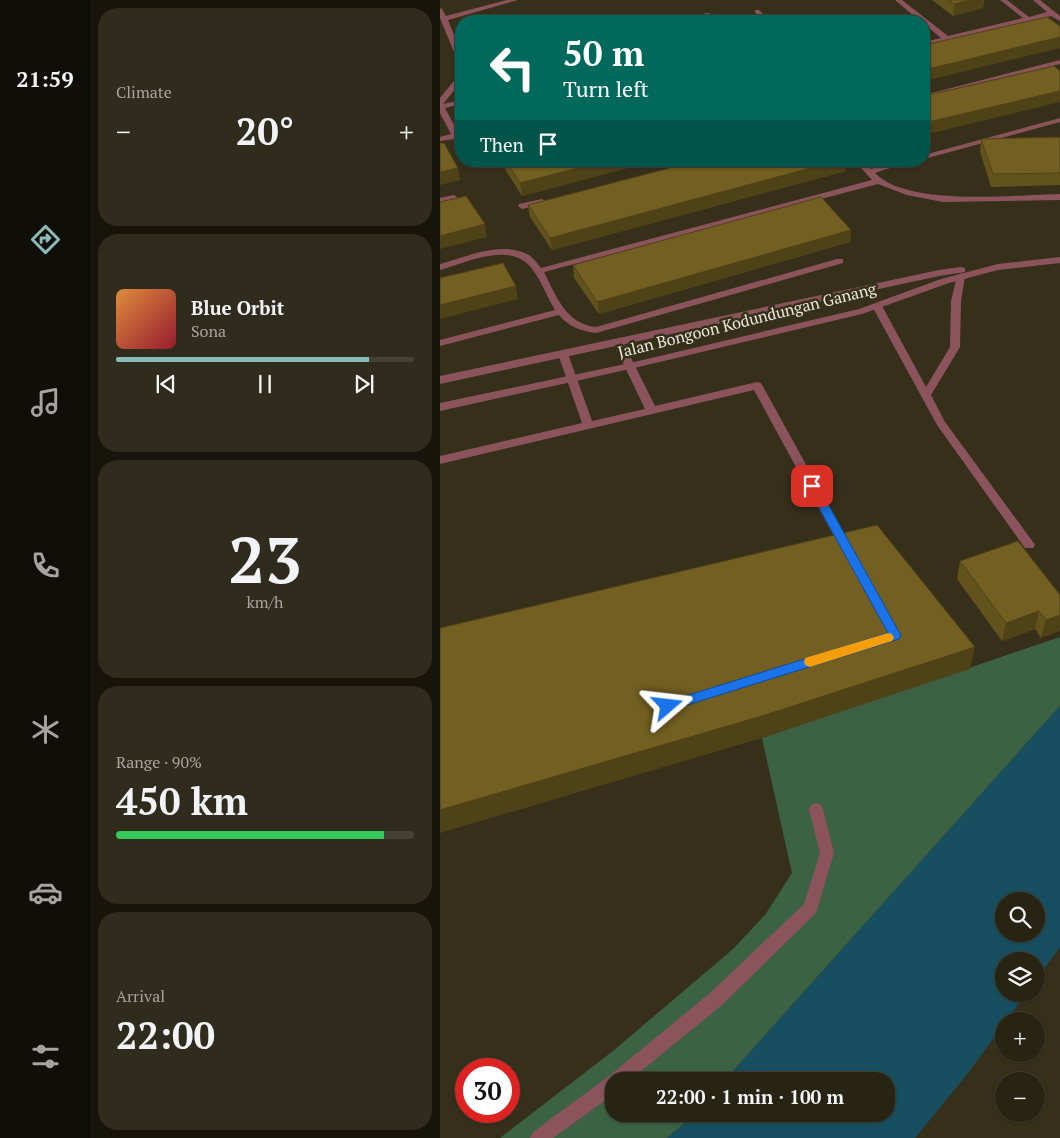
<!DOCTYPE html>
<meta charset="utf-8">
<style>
body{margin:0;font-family:"PT Serif",serif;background:#302c1d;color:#f1f3f6;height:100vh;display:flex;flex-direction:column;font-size:19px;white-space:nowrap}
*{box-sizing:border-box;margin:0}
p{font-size:16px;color:#a5a4a0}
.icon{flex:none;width:28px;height:28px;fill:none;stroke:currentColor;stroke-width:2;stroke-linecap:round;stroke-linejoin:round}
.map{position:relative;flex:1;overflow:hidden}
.sheet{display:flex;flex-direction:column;gap:8px;padding:8px;background:#16140b;width:350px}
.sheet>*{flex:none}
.guide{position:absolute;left:15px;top:15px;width:475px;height:152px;border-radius:20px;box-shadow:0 1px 4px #0004,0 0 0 1px #444134;background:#00695c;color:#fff;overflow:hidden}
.buttons{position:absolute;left:555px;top:892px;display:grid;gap:10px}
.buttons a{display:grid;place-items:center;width:50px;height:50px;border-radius:50%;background:#282414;box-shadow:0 1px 4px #0004,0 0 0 1px #444134;font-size:25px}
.speed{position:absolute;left:15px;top:1058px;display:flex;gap:10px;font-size:25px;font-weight:700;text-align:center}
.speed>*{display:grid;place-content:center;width:65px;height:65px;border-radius:50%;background:#282414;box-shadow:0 1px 4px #0004,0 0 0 1px #444134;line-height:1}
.speed .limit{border:8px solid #d22;background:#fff;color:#111}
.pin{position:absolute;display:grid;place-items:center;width:42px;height:42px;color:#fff;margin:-21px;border-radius:10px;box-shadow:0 2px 8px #0006}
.me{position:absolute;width:55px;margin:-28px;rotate:73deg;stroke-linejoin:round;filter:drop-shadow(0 0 4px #0008)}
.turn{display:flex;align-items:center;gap:18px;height:105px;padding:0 25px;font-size:22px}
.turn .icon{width:65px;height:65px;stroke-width:2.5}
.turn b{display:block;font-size:35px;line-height:42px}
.then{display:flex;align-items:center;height:48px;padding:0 25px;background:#0003;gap:10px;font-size:19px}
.big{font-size:38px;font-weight:700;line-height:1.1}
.sheet .tile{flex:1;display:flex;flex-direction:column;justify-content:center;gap:8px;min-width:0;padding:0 18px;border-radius:20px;background:#302c1d}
.sheet .dial{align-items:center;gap:0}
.dial b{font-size:65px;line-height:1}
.song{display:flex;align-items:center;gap:15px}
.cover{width:60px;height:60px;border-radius:8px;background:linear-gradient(135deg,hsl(30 70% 55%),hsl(350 70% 35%))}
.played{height:5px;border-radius:2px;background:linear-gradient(90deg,#8bbbb9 85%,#444134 85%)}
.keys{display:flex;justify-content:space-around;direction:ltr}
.heat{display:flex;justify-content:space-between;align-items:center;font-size:28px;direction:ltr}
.charge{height:8px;border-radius:4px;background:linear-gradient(90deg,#34c759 90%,#444134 0)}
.trip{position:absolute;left:165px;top:1072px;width:290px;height:50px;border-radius:20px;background:#282414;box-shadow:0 1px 4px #0004,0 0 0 1px #444134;font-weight:700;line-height:50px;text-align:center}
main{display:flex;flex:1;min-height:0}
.tab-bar{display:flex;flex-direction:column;width:90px;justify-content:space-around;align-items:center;background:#100e08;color:#a5a4a0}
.tab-bar .icon{width:35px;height:35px}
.tab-bar .current{color:#8bbbb9}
.tab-bar b{font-size:22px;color:#f1f3f6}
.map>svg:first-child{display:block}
.green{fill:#3c6244}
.water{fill:#184f60;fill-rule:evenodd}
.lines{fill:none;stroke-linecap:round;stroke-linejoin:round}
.service{fill:#8b545c;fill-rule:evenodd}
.minor{fill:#8b545c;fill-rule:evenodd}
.tertiary{fill:#8b545c;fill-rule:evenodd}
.wall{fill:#62521c}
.shaded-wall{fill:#504217}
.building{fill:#725f21;stroke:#504217}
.route{fill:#1a73e8;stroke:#114b97}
.slow{fill:#f59e0b}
.labels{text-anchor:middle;stroke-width:5;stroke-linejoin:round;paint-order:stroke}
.street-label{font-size:16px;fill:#ece8db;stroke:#36301b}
</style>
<main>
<nav class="tab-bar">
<b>21:59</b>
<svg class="icon current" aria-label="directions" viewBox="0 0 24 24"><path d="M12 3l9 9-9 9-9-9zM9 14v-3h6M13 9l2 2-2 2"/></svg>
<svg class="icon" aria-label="music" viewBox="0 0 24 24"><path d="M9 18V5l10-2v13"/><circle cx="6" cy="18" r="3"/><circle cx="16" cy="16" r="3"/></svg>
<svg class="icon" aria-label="phone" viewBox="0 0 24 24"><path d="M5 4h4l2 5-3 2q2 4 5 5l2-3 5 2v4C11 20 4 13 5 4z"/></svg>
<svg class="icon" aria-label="climate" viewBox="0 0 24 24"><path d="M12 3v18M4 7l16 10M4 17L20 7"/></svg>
<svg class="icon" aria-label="car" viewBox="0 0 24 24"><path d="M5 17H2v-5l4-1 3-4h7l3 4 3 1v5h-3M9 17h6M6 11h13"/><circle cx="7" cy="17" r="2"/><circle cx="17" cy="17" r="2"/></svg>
<svg class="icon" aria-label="filters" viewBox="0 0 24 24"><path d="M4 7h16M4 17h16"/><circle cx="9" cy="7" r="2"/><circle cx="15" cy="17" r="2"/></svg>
</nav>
<section class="sheet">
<div class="tile"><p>Climate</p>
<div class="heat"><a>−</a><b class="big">20°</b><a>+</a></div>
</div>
<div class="tile">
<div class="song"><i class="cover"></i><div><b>Blue Orbit</b><p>Sona</p></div></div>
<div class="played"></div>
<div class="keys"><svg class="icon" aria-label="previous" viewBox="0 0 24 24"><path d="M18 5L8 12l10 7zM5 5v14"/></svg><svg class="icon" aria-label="pause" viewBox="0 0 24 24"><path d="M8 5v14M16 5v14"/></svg><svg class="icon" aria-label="next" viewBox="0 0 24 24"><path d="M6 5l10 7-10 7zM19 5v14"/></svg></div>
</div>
<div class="tile dial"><b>23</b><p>km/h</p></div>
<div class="tile"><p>Range · 90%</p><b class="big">450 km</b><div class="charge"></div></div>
<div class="tile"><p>Arrival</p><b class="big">22:00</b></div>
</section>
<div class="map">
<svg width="620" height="1138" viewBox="0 0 620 1138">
<rect width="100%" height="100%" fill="#36301b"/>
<path class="green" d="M 620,637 L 620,706 L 284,1081 L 174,1081 L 174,1114 L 255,1114 L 254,1115 L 227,1138 L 60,1138 L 173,1051 L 293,949 L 325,915 L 352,873 L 322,738 Z"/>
<path class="water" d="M 620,706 L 620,947 L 596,980 L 596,961 L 564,961 L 564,994 L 586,994 L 566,1021 L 564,1021 L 564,1024 L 528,1073 L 475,1138 L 227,1138 L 255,1114 L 446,1114 L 446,1081 L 284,1081 ZM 564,901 L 596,901 L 596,934 L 564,934 Z"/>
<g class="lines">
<path class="service" d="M 67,0 L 78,0 L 8,20 L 21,52 L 21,62 L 18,62 L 0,18 L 0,8 L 2,9 L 6,16 Z
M 455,0 L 462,0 L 508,36 L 583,18 L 560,0 L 567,0 L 589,17 L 607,12 L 593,0 L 600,0 L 620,16 L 620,21 L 611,16 L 484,46 L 484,42 L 501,38 L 484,24 L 484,21 L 480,21 Z
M 315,10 L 319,10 L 330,21 L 323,21 L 315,12 Z
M 267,13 L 281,16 L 288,21 C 280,21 275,18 267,17 C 256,17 245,22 233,21 Z
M 620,60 L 620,64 L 484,99 L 484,95 Z
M 18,76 L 21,76 L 21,82 L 3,104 L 21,100 L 21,104 L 5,108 L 21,138 L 21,147 L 18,147 L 14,139 L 0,141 L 0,137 L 11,134 L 0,113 L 0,98 Z
M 620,118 L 620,122 L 484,159 L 484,155 Z
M 415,161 L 424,161 L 431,169 L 457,161 L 471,161 L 435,173 C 467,207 575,195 620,194 L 620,200 L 503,202 L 467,195 L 438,184 L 104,272 C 116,296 126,324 156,327 L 397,259 L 403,259 L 403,263 L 156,333 C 141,331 129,327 119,315 L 0,346 L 0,340 L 115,310 C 107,297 102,282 93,270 C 72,240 28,262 0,270 L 0,264 C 26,257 61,241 87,254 C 93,257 97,263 101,268 L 432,180 Z
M 14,195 L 18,198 L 17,200 L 0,204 L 0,198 Z
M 102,199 L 106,202 L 105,204 L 82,209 L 78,206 L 79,204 Z
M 521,273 L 525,276 L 521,301 L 520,347 L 491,395 L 505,422 L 593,542 L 595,545 L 593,548 L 585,548 L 497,425 L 432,306 L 437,303 L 442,306 L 486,387 L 510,347 L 511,301 L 517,276 Z"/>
<path class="minor" d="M 178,339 L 183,342 L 215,406 L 317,382 L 321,383 L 412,548 L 410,551 L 402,551 L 314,390 L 0,464 L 0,456 L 142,423 L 118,354 L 119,352 L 123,351 L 128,354 L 152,421 L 205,409 L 173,342 Z
M 376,803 L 381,805 L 383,809 L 394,853 L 376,913 L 282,1005 L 189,1081 L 174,1081 L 174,1094 L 113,1138 L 90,1138 L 93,1132 L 169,1076 L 270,993 L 364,904 L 380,853 L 369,809 L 371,805 Z"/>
<path class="tertiary" d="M 620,257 L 620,263 L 558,270 L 509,283 L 422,314 L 190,369 L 0,411 L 0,403 L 190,363 L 419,309 L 501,279 L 558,264 Z
M 521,267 L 525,268 L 525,272 L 499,276 L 0,384 L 0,376 L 499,270 Z"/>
</g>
<path class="wall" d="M 492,0 L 544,0 L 543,8 L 513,16 Z
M 620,137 L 620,185 L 551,187 L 540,151 L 541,139 Z
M 60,161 L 214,161 L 82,196 Z
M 257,161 L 406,161 L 406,171 L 112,250 L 90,217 L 88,205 Z
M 411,230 L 410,242 L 159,314 L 134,278 L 133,265 Z
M 520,561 L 620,595 L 601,638 L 595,629 L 562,641 L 517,579 Z"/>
<path class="shaded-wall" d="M 531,0 L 544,0 L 543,8 L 513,16 L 514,4 Z
M 620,37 L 620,48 L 484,81 L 484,70 Z
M 620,91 L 620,102 L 484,135 L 484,123 Z
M 165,161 L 214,161 L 82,196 L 80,183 Z
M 397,161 L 406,161 L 406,171 L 112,250 L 110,238 Z
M 18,168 L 20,180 L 0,185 L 0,172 Z
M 45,224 L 47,237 L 0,249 L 0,236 Z
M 411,230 L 410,242 L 159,314 L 157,302 Z
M 76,286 L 78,299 L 0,319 L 0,305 Z
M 599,611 L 595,629 L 562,641 L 566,623 Z
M 620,615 L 620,631 L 601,638 L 606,620 Z
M 535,647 L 530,669 L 322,738 L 0,833 L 0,810 Z"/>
<path class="building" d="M 508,0 L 531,0 L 514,4 Z
M 607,17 L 620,26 L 620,37 L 484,70 L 484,45 Z
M 614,66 L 620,71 L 620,91 L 484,123 L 484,96 Z
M 620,137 L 620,173 L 553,174 L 541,139 Z
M 0,143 L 4,143 L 18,168 L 0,172 Z
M 66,161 L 165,161 L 80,183 Z
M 257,161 L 397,161 L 110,238 L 88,205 Z
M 26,196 L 45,224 L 0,236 L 0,202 Z
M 381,197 L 411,230 L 157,302 L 133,265 Z
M 63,263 L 76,286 L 0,305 L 0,278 Z
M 437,525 L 535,647 L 322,716 L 0,810 L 0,628 Z
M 578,541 L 620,595 L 620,615 L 606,620 L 599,611 L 566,623 L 520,561 Z"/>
<path class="route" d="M 372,482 L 378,486 L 459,632 L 461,635 L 459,639 L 228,711 L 223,710 L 221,706 L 223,703 L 448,633 L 367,486 Z"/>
<path class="slow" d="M 448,633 L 452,634 L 454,638 L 452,641 L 370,667 L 365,665 L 364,662 L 365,658 Z"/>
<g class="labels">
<g class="street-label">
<text transform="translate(307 320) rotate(-14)" y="6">Jalan Bongoon Kodundungan Ganang</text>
</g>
</g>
</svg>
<div class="buttons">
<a><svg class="icon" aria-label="search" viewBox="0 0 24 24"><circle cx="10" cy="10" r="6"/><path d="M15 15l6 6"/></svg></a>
<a><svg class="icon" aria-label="layers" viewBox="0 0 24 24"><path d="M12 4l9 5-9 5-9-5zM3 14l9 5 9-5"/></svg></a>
<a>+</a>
<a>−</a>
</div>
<div class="speed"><div class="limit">30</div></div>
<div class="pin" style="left:372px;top:486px;background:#d93025"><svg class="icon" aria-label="arrive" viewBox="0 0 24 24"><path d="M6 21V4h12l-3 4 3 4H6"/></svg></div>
<svg class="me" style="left:228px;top:706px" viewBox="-20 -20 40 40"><path d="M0-17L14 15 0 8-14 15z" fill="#1a73e8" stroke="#fff" stroke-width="4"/></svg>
<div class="trip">22:00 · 1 min · 100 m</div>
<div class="guide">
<div class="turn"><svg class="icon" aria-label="left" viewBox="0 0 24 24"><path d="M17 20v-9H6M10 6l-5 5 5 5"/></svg><div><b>50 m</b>Turn left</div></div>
<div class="then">Then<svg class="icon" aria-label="arrive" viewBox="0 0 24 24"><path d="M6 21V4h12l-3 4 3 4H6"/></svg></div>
</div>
</div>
</main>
